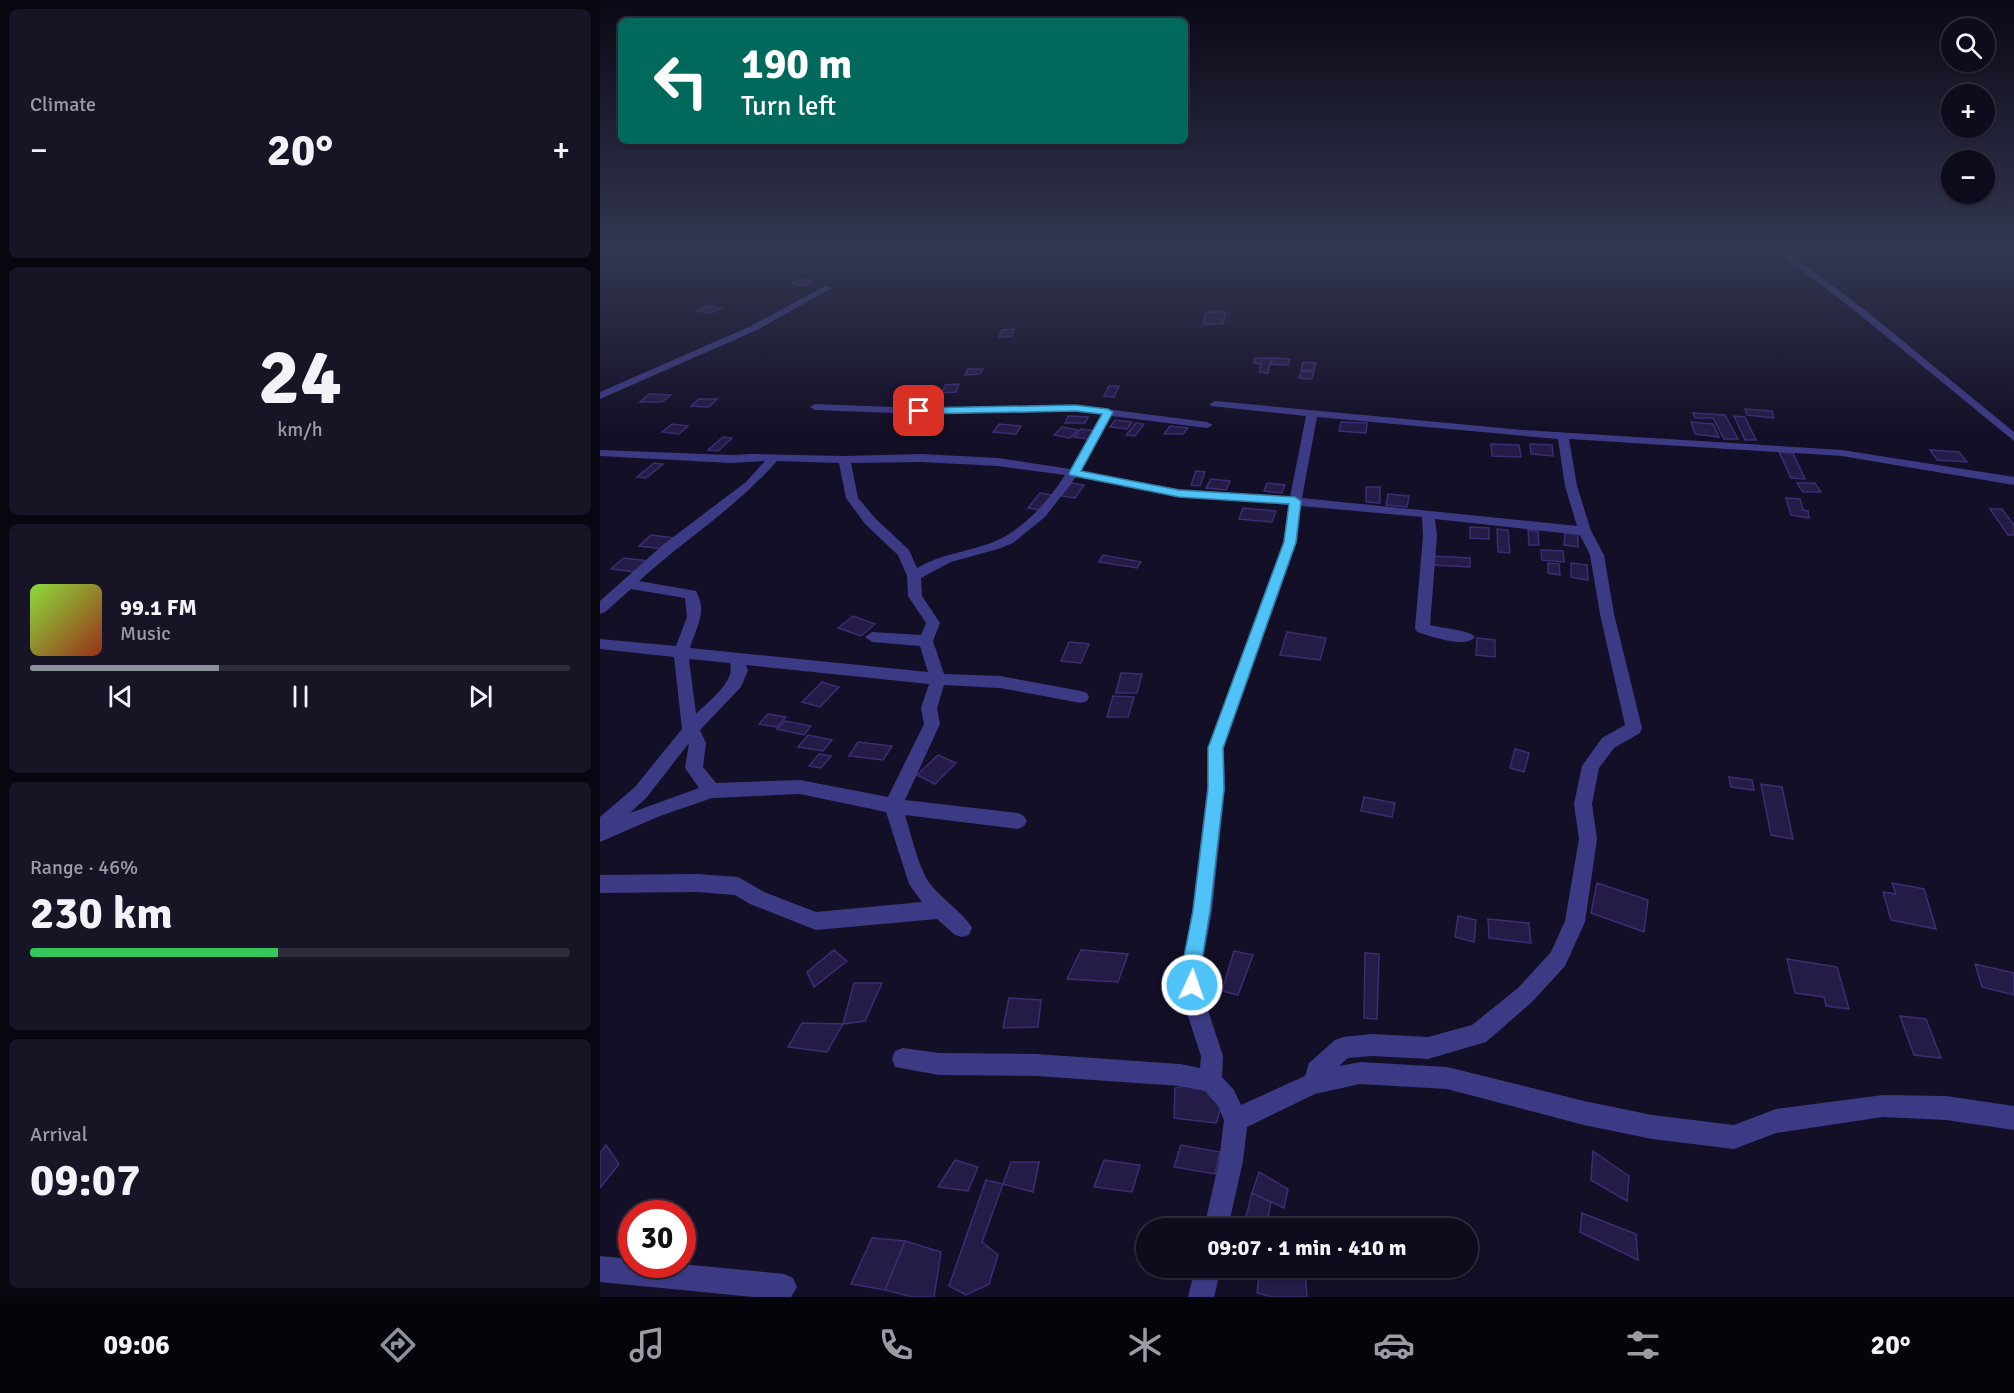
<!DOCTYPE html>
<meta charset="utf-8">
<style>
body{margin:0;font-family:Signika,sans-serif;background:#171425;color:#f1f3f6;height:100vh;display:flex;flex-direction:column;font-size:22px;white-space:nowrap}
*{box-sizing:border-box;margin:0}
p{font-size:20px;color:#9b9ba3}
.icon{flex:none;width:33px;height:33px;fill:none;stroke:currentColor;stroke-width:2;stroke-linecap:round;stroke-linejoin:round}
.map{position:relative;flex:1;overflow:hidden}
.panel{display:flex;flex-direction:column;gap:9px;padding:9px;background:#08060f;width:600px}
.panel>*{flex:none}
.guide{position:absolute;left:18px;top:18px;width:570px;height:126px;border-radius:9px;box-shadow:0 2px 4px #0004,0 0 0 2px #2e2b3b;background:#00695c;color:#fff;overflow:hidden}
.fabs{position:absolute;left:1341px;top:18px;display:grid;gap:12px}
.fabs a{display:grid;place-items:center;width:54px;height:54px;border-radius:50%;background:#0e0b1c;box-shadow:0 2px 4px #0004,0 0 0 2px #2e2b3b;font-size:30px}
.speed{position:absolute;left:18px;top:1200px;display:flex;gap:12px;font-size:30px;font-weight:700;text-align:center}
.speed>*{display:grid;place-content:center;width:78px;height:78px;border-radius:50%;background:#0e0b1c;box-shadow:0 2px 4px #0004,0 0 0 2px #2e2b3b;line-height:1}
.speed .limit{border:9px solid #d22;background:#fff;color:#111}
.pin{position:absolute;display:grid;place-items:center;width:51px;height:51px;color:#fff;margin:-26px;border-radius:12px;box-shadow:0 3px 9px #0006}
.me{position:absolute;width:66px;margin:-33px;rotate:3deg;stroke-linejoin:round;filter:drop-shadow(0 0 4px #0008)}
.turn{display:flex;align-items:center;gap:21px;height:126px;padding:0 24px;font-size:27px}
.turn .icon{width:78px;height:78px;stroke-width:2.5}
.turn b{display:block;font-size:42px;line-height:51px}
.big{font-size:45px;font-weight:700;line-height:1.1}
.panel .card{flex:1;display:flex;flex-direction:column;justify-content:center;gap:9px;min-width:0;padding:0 21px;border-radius:9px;background:#171425}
.panel .dial{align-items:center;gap:0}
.dial b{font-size:78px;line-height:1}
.song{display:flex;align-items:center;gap:18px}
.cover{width:72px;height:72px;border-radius:9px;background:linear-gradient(135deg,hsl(90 70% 55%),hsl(10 70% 35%))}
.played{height:6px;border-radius:3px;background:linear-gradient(90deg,#8c9099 35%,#2e2b3b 35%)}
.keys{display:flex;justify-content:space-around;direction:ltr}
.heat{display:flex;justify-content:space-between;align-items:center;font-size:33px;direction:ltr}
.charge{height:9px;border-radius:4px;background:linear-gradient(90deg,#34c759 46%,#2e2b3b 0)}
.trip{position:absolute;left:536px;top:1218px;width:342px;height:60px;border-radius:30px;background:#0e0b1c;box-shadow:0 2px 4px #0004,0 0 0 2px #2e2b3b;font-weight:700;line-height:60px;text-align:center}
.dock{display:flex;height:96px;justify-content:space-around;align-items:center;background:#06040b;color:#9b9ba3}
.dock .icon{width:42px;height:42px}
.dock .on{color:#8c9099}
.dock b{font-size:27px;color:#f1f3f6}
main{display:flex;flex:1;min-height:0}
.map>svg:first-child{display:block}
.building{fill:#241b47;stroke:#3b2d73;stroke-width:1.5}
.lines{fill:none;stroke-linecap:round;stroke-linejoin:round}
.minor{fill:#3d3a85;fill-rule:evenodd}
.route{fill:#4fc3f7;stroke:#337fa1;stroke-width:1.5}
</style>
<main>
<section class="panel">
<div class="card"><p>Climate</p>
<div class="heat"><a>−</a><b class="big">20°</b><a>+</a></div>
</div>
<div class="card dial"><b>24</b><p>km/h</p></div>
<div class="card">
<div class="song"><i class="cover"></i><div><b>99.1 FM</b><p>Music</p></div></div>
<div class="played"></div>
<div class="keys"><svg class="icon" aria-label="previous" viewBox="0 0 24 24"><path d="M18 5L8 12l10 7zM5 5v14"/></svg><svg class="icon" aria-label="pause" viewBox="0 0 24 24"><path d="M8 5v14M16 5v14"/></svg><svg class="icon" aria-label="next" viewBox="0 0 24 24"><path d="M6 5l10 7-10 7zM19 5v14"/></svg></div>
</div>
<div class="card"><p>Range · 46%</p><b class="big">230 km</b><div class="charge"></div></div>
<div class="card"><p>Arrival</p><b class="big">09:07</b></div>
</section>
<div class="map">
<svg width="1414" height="1297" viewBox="0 0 1414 1297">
<rect width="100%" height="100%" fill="#130f26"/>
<path class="building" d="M 199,279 L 213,281 L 205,286 L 191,284 Z
M 106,306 L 121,308 L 111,313 L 96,311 Z
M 606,312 L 626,312 L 623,324 L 603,324 Z
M 414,329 L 412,336 L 399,337 L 402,330 Z
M 655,358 L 671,358 L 668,373 L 659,372 L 661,364 L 654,363 Z
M 673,358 L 690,359 L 688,365 L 671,364 Z
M 703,362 L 716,363 L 714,370 L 701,370 Z
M 368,369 L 383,369 L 380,374 L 365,375 Z
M 702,371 L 714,372 L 712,379 L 699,378 Z
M 359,384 L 356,392 L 342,393 L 345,385 Z
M 509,386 L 519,386 L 514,397 L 504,396 Z
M 49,394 L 71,395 L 62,402 L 40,402 Z
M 99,399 L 117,399 L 109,407 L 91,406 Z
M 1145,409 L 1172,411 L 1174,418 L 1147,415 Z
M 1093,413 L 1125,415 L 1138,439 L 1124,439 L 1113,418 L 1095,418 Z
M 468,416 L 488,417 L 485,423 L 465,423 Z
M 1134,416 L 1145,417 L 1156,440 L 1145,440 Z
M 515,420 L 532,422 L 527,429 L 510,427 Z
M 741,422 L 767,423 L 766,433 L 739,431 Z
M 1091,422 L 1113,424 L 1119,437 L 1095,434 Z
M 536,423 L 544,424 L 535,436 L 526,435 Z
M 72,424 L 88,426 L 79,434 L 62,432 Z
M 399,424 L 421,426 L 416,434 L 393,432 Z
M 570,426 L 588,428 L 583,434 L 564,434 Z
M 462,427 L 478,430 L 470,438 L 454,435 Z
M 481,429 L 495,431 L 488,439 L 474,437 Z
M 123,437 L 132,438 L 118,451 L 108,450 Z
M 891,444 L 919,445 L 921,457 L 892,456 Z
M 930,444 L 952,445 L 953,456 L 931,454 Z
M 1330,450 L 1359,452 L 1367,462 L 1337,460 Z
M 1179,452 L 1193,453 L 1205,479 L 1191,478 Z
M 54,463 L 63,464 L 46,478 L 37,477 Z
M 596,471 L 605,472 L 600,486 L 591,485 Z
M 611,479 L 630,481 L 626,490 L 606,488 Z
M 471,483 L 484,485 L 475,498 L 461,496 Z
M 667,483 L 685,485 L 682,493 L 664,491 Z
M 1197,483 L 1215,483 L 1221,492 L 1203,492 Z
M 766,487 L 780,487 L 780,503 L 766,502 Z
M 440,493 L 453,495 L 441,510 L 428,508 Z
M 788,494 L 809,496 L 807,507 L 786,505 Z
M 1186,498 L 1200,499 L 1203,510 L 1208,511 L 1209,518 L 1191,515 Z
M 643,508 L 676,511 L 672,522 L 639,519 Z
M 1390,509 L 1402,509 L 1414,525 L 1414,535 L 1408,535 Z
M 870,527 L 889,528 L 889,539 L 870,538 Z
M 897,529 L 908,530 L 910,553 L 898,552 Z
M 928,530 L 938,531 L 939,545 L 929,545 Z
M 965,533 L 978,534 L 978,547 L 964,545 Z
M 51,535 L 75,538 L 63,549 L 39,546 Z
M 941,550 L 963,551 L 964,562 L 942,560 Z
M 503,555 L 541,562 L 537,568 L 499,562 Z
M 832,556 L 870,558 L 870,567 L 832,565 Z
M 24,558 L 49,561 L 36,572 L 11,569 Z
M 948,563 L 959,564 L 960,575 L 948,573 Z
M 971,563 L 987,565 L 988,580 L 971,577 Z
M 253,616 L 275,624 L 261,636 L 238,628 Z
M 687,632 L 726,638 L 720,660 L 680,655 Z
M 877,638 L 895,640 L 895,657 L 876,655 Z
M 469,642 L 489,644 L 481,663 L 461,661 Z
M 521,673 L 542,674 L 537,693 L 516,693 Z
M 222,682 L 239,687 L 220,707 L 202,702 Z
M 513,696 L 534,697 L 528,717 L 507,717 Z
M 168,714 L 186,717 L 177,727 L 159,724 Z
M 185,721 L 211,726 L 204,735 L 177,729 Z
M 208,735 L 232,740 L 223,751 L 198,747 Z
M 258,742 L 292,746 L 283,760 L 249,756 Z
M 915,749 L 929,753 L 924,772 L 910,768 Z
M 219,754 L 231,756 L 221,768 L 209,766 Z
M 338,755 L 356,763 L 335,784 L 317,775 Z
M 1129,777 L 1152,780 L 1154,790 L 1131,787 Z
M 1161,784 L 1182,787 L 1193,839 L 1171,835 Z
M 764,797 L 795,803 L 792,817 L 761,811 Z
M 997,883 L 1048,900 L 1044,932 L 991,913 Z
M 1292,883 L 1324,889 L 1336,929 L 1291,920 L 1283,892 L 1296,894 Z
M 858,916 L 876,920 L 874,942 L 855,937 Z
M 888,919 L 929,923 L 931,943 L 889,938 Z
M 234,950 L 247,961 L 214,987 L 207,972 Z
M 481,950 L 528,954 L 518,982 L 467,979 Z
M 634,951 L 653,955 L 638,995 L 622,991 Z
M 765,953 L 779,954 L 777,1019 L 764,1018 Z
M 1187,959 L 1237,967 L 1249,1009 L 1226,1006 L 1224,997 L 1195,993 Z
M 1375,964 L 1414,973 L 1414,995 L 1382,987 Z
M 254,983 L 282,983 L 265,1021 L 243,1024 Z
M 409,998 L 441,1000 L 438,1027 L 403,1028 Z
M 1300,1016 L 1326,1019 L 1341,1058 L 1314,1055 Z
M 202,1023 L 243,1024 L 227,1052 L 188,1047 Z
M 611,1081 L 624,1099 L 616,1123 L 574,1118 L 575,1088 Z
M 6,1145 L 19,1164 L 0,1188 L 0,1153 Z
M 581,1145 L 620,1152 L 615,1174 L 574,1167 Z
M 993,1151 L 1029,1176 L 1027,1201 L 991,1180 Z
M 355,1160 L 378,1167 L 368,1191 L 338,1187 Z
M 504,1160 L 540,1165 L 532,1192 L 494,1187 Z
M 411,1162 L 439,1162 L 433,1192 L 403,1184 Z
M 659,1172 L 688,1189 L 684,1208 L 652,1193 Z
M 386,1180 L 403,1184 L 382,1242 L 398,1255 L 389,1284 L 366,1295 L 349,1286 Z
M 652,1193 L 671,1202 L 666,1228 L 643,1228 Z
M 982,1213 L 1036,1234 L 1038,1260 L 980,1232 Z
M 272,1238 L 305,1241 L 285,1290 L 251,1284 Z
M 305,1241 L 341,1252 L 334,1297 L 313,1297 L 285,1290 Z
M 660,1268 L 705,1268 L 707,1297 L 673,1297 L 657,1293 Z"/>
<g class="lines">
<path class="minor" d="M 1174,249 L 1183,249 L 1265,310 L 1414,432 L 1414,441 L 1259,314 Z
M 225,286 L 232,288 L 157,330 L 0,399 L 0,392 L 151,326 Z
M 615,401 L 923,430 L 1242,450 L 1414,477 L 1414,485 L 1242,456 L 969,439 L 977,486 L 991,531 L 1004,555 L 1014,614 L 1042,728 L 1040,733 L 1014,748 L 999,768 L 992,804 L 997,839 L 985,922 L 965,966 L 932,1002 L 886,1042 L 828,1059 L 772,1056 L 748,1058 L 739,1066 L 760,1062 L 847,1067 L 984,1101 L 1052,1115 L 1134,1125 L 1176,1109 L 1283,1095 L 1346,1096 L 1414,1106 L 1414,1130 L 1346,1120 L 1283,1117 L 1176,1133 L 1134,1149 L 1052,1139 L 984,1125 L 847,1089 L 760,1084 L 715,1094 L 647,1127 L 643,1161 L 628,1228 L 604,1228 L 619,1161 L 624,1120 L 618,1106 L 605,1091 L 580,1086 L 436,1076 L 339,1075 L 295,1067 L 292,1059 L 295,1051 L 303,1048 L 339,1053 L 436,1054 L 580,1064 L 600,1068 L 601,1056 L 582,998 L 581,972 L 592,911 L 607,789 L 608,748 L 683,542 L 689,505 L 579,497 L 476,477 L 445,517 L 413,543 L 398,549 L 351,562 L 321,578 L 322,596 L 340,623 L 333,641 L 344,674 L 400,676 L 481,691 L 487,693 L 489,697 L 487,701 L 481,703 L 400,688 L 344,685 L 337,708 L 340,724 L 305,800 L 418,813 L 424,816 L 427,821 L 424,826 L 418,829 L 305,815 C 311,834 318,865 328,881 C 339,897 366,915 372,928 L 369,935 L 362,937 L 355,935 L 337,919 L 216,930 L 150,904 L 135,895 L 97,892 L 0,893 L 0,875 L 97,874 L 138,877 L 164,892 L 216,912 L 322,902 L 309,884 L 286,812 L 200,794 L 112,798 L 60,816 L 0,842 L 0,817 L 35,787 L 82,729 L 74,657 L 0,649 L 0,639 L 76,646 L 87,617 L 85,598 L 31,589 L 5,612 L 0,614 L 0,601 L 64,544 L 146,482 L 165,461 L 131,463 L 0,456 L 0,450 L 131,455 L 152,454 L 244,456 L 321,454 L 398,458 L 470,469 L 501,415 L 475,411 L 319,414 L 215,410 L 210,407 L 215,404 L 319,408 L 475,405 L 607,422 L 613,425 L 607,428 L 511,416 L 480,471 L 579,489 L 690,497 L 706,416 L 611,406 L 610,404 ZM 717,417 L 958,439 L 965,486 L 977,526 L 702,498 ZM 177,461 L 239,463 L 246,498 L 265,524 L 298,555 L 307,576 L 308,596 L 326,623 L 321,635 L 272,632 L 265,637 L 272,642 L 320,646 L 328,672 L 90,648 C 96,627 108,612 96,591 L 39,581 C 84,540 137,507 177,461 ZM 321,462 L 398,466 L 465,475 C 448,502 422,531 391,543 C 366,552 341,554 317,568 L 309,550 L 275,518 L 258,498 L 251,463 ZM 701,506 L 822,517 L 823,536 L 815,628 L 817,632 C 830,636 866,649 875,637 C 870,630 840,628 830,625 L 837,536 L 835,519 L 980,535 L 990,555 L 1000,614 L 1025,725 L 1002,738 L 982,766 L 974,804 L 979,839 L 965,921 L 951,952 L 918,988 L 872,1025 L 828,1037 L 772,1034 L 743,1037 L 735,1040 L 709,1063 L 705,1076 L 641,1105 L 634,1090 L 622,1077 L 623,1056 L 604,998 L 601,972 L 612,911 L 625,789 L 624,748 L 697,542 ZM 89,659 L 130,663 C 136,682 108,701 96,714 ZM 146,665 L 329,684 L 321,708 L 324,724 L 288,797 L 200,780 L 116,783 L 103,767 L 106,743 L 100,730 L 141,687 L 148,670 ZM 89,743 L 85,768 L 99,788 L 30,813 L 47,797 Z
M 0,1256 L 32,1259 L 32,1264 L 82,1264 L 184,1274 L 193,1278 L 197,1287 L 191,1297 L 153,1297 L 0,1282 Z
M 595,1268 L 621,1268 L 614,1297 L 588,1297 Z"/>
</g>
<linearGradient id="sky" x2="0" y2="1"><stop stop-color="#0a0815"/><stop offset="0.58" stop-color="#333752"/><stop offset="1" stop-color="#333752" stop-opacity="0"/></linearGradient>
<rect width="1414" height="431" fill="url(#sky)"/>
<path class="route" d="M 475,405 L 508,409 L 513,412 L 481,471 L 579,490 L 695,497 L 701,501 L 696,542 L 623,748 L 624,789 L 610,911 L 600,972 L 602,985 L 599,992 L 592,995 L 585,992 L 581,972 L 593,911 L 608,789 L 608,748 L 684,542 L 689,504 L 579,497 L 470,475 L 469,473 L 502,414 L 475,411 L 319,414 L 314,411 L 319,408 Z"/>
</svg>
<div class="fabs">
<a><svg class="icon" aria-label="search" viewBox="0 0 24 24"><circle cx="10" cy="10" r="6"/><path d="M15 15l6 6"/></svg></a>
<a>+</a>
<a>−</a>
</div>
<div class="speed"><div class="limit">30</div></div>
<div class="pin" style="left:319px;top:411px;background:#d93025"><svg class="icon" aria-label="arrive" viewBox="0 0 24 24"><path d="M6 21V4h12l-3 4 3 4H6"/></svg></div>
<svg class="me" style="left:592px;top:985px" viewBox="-20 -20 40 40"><circle r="17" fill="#4fc3f7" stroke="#fff" stroke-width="3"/><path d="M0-11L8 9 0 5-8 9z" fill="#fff"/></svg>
<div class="trip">09:07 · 1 min · 410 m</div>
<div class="guide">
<div class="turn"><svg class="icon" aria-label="left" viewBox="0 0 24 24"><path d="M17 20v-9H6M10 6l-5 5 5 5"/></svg><div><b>190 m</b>Turn left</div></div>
</div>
</div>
</main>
<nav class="dock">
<b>09:06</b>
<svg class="icon on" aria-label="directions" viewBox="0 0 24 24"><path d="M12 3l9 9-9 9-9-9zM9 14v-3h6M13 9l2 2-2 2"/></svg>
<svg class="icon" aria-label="music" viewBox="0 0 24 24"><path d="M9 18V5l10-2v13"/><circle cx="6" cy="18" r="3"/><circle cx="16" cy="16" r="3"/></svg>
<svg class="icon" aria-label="phone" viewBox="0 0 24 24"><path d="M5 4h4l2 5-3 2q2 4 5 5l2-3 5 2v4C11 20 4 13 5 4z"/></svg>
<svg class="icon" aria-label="climate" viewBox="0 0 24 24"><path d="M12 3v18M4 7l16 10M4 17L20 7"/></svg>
<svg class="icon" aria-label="car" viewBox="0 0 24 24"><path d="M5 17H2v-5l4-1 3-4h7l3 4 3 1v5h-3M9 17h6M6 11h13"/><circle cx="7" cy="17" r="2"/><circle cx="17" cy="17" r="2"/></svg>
<svg class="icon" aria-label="filters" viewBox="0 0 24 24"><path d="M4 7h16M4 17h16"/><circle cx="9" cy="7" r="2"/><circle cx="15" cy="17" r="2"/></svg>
<b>20°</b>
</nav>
